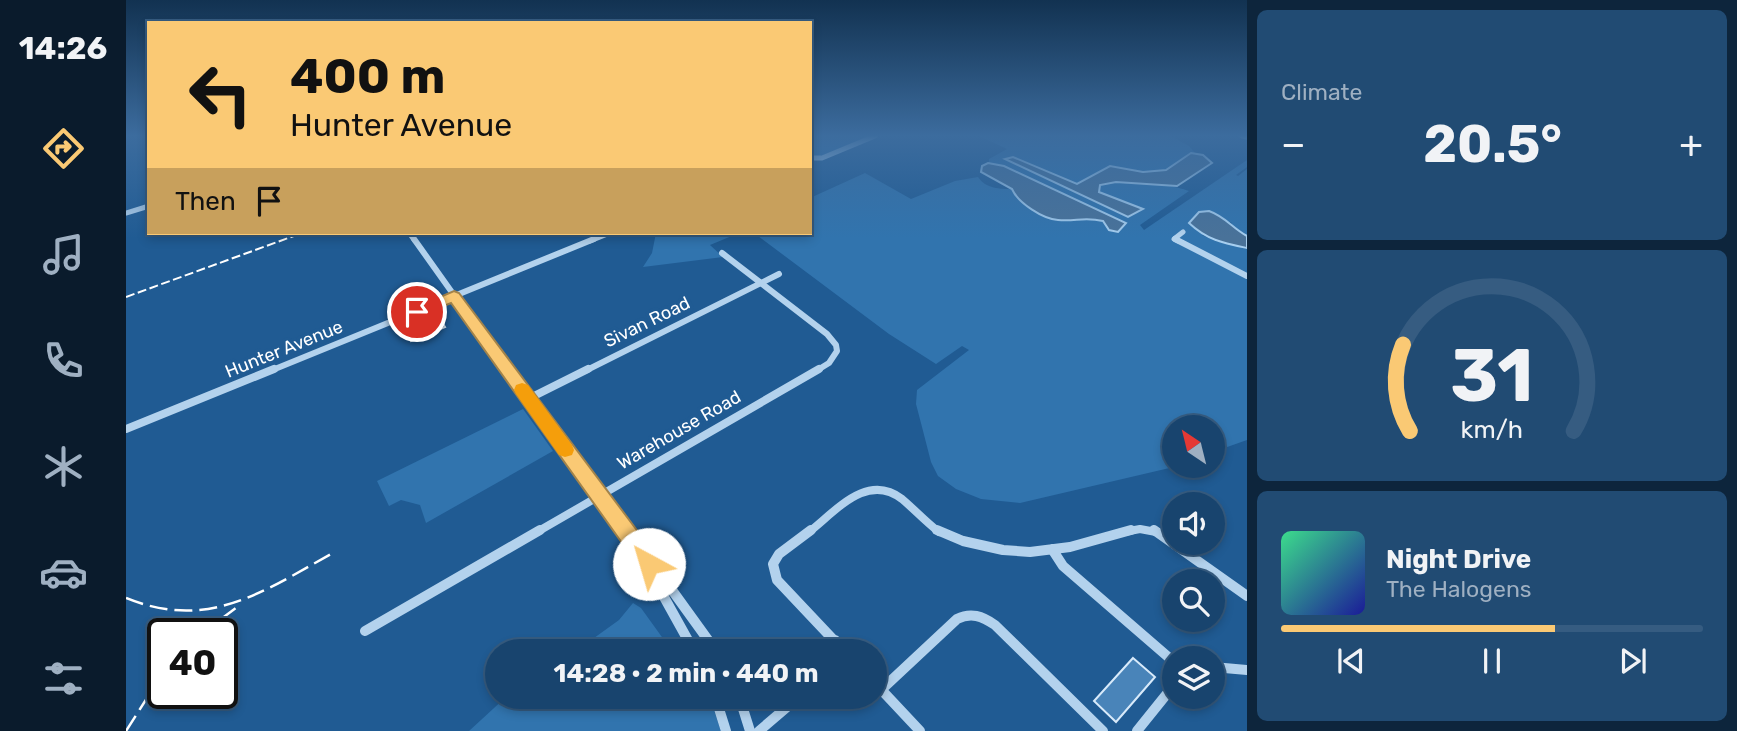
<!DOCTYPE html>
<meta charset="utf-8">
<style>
body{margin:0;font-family:Rubik,sans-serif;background:#214b73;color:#f1f3f6;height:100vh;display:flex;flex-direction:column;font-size:26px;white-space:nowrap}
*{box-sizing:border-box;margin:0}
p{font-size:23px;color:#9fb0c2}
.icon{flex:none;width:38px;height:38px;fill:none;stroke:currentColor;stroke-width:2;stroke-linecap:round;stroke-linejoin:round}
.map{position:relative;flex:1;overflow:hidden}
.side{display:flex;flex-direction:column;gap:10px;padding:10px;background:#0d253c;width:490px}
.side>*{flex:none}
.banner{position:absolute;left:21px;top:21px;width:665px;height:214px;border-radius:0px;box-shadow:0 4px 10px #0003,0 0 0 2px #365c81;background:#fac974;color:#111;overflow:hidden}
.needle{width:46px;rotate:325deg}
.tools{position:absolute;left:1036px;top:415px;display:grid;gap:14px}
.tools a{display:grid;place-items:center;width:63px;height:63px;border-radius:50%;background:#18446e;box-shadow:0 4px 10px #0003,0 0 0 2px #365c81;font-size:35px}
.speed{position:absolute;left:21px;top:618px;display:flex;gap:14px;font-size:35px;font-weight:700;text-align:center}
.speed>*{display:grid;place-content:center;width:91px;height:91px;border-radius:50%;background:#18446e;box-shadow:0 4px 10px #0003,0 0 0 2px #365c81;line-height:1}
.speed .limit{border:4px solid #111;border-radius:10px;background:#fff;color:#111}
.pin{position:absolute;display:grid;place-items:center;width:60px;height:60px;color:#fff;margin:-30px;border:4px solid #fff;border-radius:50%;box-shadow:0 2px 7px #0007}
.me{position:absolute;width:77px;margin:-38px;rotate:321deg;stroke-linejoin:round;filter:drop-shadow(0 0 5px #0008)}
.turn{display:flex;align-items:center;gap:24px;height:147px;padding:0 28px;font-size:32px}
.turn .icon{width:91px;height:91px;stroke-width:2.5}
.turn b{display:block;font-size:49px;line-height:60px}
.then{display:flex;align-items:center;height:66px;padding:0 28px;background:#0003;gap:14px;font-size:26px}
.big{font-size:52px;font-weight:700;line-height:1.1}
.side .tile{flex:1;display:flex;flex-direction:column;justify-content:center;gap:10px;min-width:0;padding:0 24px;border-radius:10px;background:#214b73}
.side .dial{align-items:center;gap:0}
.dial svg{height:182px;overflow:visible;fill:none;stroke:#365c81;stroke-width:7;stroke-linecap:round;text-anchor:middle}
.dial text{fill:#f1f3f6;stroke:none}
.song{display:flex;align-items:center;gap:21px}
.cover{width:84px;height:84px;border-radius:10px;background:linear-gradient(135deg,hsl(150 70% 55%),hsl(240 70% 35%))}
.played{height:7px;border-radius:4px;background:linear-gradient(90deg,#fac974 65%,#365c81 65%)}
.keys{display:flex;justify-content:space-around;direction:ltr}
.heat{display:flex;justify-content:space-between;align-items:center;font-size:38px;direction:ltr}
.trip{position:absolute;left:359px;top:639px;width:402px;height:70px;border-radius:35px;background:#18446e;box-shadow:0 4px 10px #0003,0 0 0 2px #365c81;font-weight:700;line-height:70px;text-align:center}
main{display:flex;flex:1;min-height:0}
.tabs{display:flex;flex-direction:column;width:126px;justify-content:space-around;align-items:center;background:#0a1b2c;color:#9fb0c2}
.tabs .icon{width:49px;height:49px}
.tabs .current{color:#fac974}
.tabs b{font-size:32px;color:#f1f3f6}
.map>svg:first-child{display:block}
.green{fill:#3174ae}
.water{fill:#497299;stroke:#a6ceef;stroke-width:2}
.building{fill:#4984b9;stroke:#d8eafa;stroke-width:2}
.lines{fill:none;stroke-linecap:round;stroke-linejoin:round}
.minor-far3{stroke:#b3d2ed;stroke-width:5}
.minor-far2{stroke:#b3d2ed;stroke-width:6}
.minor-far1{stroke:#b3d2ed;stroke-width:8}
.minor{stroke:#b3d2ed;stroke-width:10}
.rail-far1{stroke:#fff;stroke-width:2;stroke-dasharray:9 3.5;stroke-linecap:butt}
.rail{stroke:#fff;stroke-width:2.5;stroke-dasharray:18 7;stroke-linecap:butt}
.route{fill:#fac974;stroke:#a2834b;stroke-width:2}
.slow{fill:#f59e0b}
.labels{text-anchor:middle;stroke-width:7;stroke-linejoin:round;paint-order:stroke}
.street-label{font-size:18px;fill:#fff;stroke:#205b93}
</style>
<main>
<nav class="tabs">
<b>14:26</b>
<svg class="icon current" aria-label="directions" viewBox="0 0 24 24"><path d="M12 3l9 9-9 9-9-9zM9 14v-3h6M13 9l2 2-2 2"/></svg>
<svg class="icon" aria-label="music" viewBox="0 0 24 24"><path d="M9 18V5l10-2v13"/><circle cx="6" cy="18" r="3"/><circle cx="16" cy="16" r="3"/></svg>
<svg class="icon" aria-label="phone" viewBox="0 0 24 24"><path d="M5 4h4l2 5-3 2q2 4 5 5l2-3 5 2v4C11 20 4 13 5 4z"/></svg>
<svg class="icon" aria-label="climate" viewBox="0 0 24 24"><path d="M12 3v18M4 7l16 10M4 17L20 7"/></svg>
<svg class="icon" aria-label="car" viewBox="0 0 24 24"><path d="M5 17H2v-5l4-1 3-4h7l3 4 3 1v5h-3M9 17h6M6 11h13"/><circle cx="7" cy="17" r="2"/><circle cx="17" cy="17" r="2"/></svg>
<svg class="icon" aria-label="filters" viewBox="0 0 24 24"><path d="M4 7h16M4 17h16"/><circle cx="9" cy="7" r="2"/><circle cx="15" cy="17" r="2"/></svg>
</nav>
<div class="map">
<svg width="1121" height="731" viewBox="0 0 1121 731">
<rect width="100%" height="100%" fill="#205b93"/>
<path class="green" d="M 684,136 L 743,136 L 695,156 L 684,156 Z
M 853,136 L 1045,136 L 1063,146 L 1069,153 L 1040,170 L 1017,172 L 984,166 L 951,184 L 880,159 L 1001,217 L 1017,209 L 973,192 L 974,185 C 990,177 1046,184 1063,191 L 1014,225 L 1018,230 L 1121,160 L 1121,167 L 1110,175 L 1112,176 L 1121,169 L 1121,236 L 1108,229 L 1105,222 L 1076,235 L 1089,241 L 1121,248 L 1121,440 L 1087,452 L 1087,427 L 1048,427 L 1048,466 L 1052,466 L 894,503 L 855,499 L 830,489 L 812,476 L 805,462 L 796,427 L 790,404 L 791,390 L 843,350 L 836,346 L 810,364 L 763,334 L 628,233 L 684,233 L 684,198 L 739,173 L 785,199 L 829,181 L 852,177 C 860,189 874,189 887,189 C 892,203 916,218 930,220 C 942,223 952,217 963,217 C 974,218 985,221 996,221 L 878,166 L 863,163 L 863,159 L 881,149 Z
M 530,233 L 613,233 L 584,245 L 597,257 L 517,267 L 526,253 Z
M 397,409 L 427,451 L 300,523 L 294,505 L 275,500 L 263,506 L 251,481 Z
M 507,603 L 515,608 L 546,651 L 450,651 L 493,620 Z
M 380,697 L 578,697 L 589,713 L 595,731 L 343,731 Z"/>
<path class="water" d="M 1065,153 L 1077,155 L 1086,163 L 1051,186 L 990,182 L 974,185 L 973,192 L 1017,209 L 1002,217 L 879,159 L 887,157 L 951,184 L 984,166 L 1017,172 L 1040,170 Z
M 862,163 L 878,166 L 1000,223 L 992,232 L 983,230 L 977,221 C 957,216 950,222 932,220 C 917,219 892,203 886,189 L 855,172 L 856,166 Z
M 1083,211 C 1100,217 1106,228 1121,236 L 1121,248 C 1097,243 1081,240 1063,223 L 1073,212 Z"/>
<path class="building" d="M 313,317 L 319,327 L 307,332 L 309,334 L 285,341 L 279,331 Z
M 1007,658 L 1029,677 L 990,722 L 968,701 Z"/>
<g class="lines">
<path class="minor-far3" d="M 1116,136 L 1121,137
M 684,158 L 696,158 L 749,136
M 0,213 L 23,206
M 283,233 L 289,241
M 464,241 L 484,233
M 1052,241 L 1048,239 L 1057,232"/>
<path class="minor-far2" d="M 288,239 L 382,371
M 1049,239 L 1121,276
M 596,253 L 701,334 L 710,345 L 711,351 L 703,363 L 690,371
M 144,371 L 468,239
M 459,371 L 653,274"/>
<path class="minor-far1" d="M 381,369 L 498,532
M 402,399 L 462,369
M 0,429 L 148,369
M 411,532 L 693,369
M 683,532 C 710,511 741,472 776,499 C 789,510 800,522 813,532
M 998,532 L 1014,529 L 1030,532"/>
<path class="minor" d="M 497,530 L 513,552 L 568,651
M 685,530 L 653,554 L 647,564 L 651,580 L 718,651
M 811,530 L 837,541 L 877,550 L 904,552 L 944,547 L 1005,530
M 1028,530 L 1121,596
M 926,549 L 937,566 L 1048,662
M 523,563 L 538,579 L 590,651
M 239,631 L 414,530
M 697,651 L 709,640
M 1087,667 L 1121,670
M 749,683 L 794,731
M 755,690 L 831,619 C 845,612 856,616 869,625 L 977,731
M 589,696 L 600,731
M 613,696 L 624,731
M 618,696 L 640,700 L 649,696
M 633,731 L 674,696
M 1011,731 L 1048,685"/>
<path class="rail-far1" d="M 0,297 L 176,233"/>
<path class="rail" d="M 0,598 C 81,631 135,593 205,554
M 75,634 L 110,608
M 0,731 L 37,673"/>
</g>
<linearGradient id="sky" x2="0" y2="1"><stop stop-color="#123251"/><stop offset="0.57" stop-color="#3c6c9e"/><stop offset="1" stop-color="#3c6c9e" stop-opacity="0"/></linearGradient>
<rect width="1121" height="238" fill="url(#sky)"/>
<path class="route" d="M 328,291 L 333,293 L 531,557 L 534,564 L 531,571 L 523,574 L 516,571 L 325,303 L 291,317 L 284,312 L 286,309 Z"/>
<path class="slow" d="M 396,383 L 402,385 L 446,445 L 448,450 L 446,455 L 439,457 L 433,455 L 390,394 L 388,390 L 390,385 Z"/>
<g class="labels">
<g class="street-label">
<text transform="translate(521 322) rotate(-26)" y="6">Sivan Road</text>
<text transform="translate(158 349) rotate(-22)" y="6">Hunter Avenue</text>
<text transform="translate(553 430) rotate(-30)" y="6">Warehouse Road</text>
</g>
</g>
</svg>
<div class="tools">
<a><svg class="needle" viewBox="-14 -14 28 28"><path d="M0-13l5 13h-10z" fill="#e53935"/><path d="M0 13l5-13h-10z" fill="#9fb0c2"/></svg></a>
<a><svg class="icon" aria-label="sound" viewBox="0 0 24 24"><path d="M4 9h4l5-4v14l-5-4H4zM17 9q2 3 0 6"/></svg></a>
<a><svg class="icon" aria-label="search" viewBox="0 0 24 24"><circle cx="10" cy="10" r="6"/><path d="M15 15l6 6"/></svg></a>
<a><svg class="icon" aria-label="layers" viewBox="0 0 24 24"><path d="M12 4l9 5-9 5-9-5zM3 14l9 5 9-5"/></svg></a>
</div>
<div class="speed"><div class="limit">40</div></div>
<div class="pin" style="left:291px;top:312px;background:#d93025"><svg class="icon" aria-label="arrive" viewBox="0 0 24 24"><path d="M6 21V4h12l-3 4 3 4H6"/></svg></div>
<svg class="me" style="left:523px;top:564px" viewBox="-20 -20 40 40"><circle r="19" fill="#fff"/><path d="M0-13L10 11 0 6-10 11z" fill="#fac974"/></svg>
<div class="trip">14:28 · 2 min · 440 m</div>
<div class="banner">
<div class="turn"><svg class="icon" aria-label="left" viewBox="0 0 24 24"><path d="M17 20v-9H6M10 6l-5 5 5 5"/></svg><div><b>400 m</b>Hunter Avenue</div></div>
<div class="then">Then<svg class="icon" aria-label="arrive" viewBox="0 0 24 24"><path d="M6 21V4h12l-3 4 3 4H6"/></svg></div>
</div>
</div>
<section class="side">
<div class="tile"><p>Climate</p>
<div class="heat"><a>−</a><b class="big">20.5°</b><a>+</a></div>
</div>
<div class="tile dial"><svg viewBox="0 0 100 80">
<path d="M14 69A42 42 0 1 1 86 69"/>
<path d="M14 69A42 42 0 0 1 11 31" stroke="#fac974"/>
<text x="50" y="56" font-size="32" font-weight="700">31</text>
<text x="50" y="72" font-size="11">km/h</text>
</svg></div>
<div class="tile">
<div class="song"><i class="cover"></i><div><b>Night Drive</b><p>The Halogens</p></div></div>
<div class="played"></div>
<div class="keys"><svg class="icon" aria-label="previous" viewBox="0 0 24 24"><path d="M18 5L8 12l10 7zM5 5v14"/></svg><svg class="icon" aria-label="pause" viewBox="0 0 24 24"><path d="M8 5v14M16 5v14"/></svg><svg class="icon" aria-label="next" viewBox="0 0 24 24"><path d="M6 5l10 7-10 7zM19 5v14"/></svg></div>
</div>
</section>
</main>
